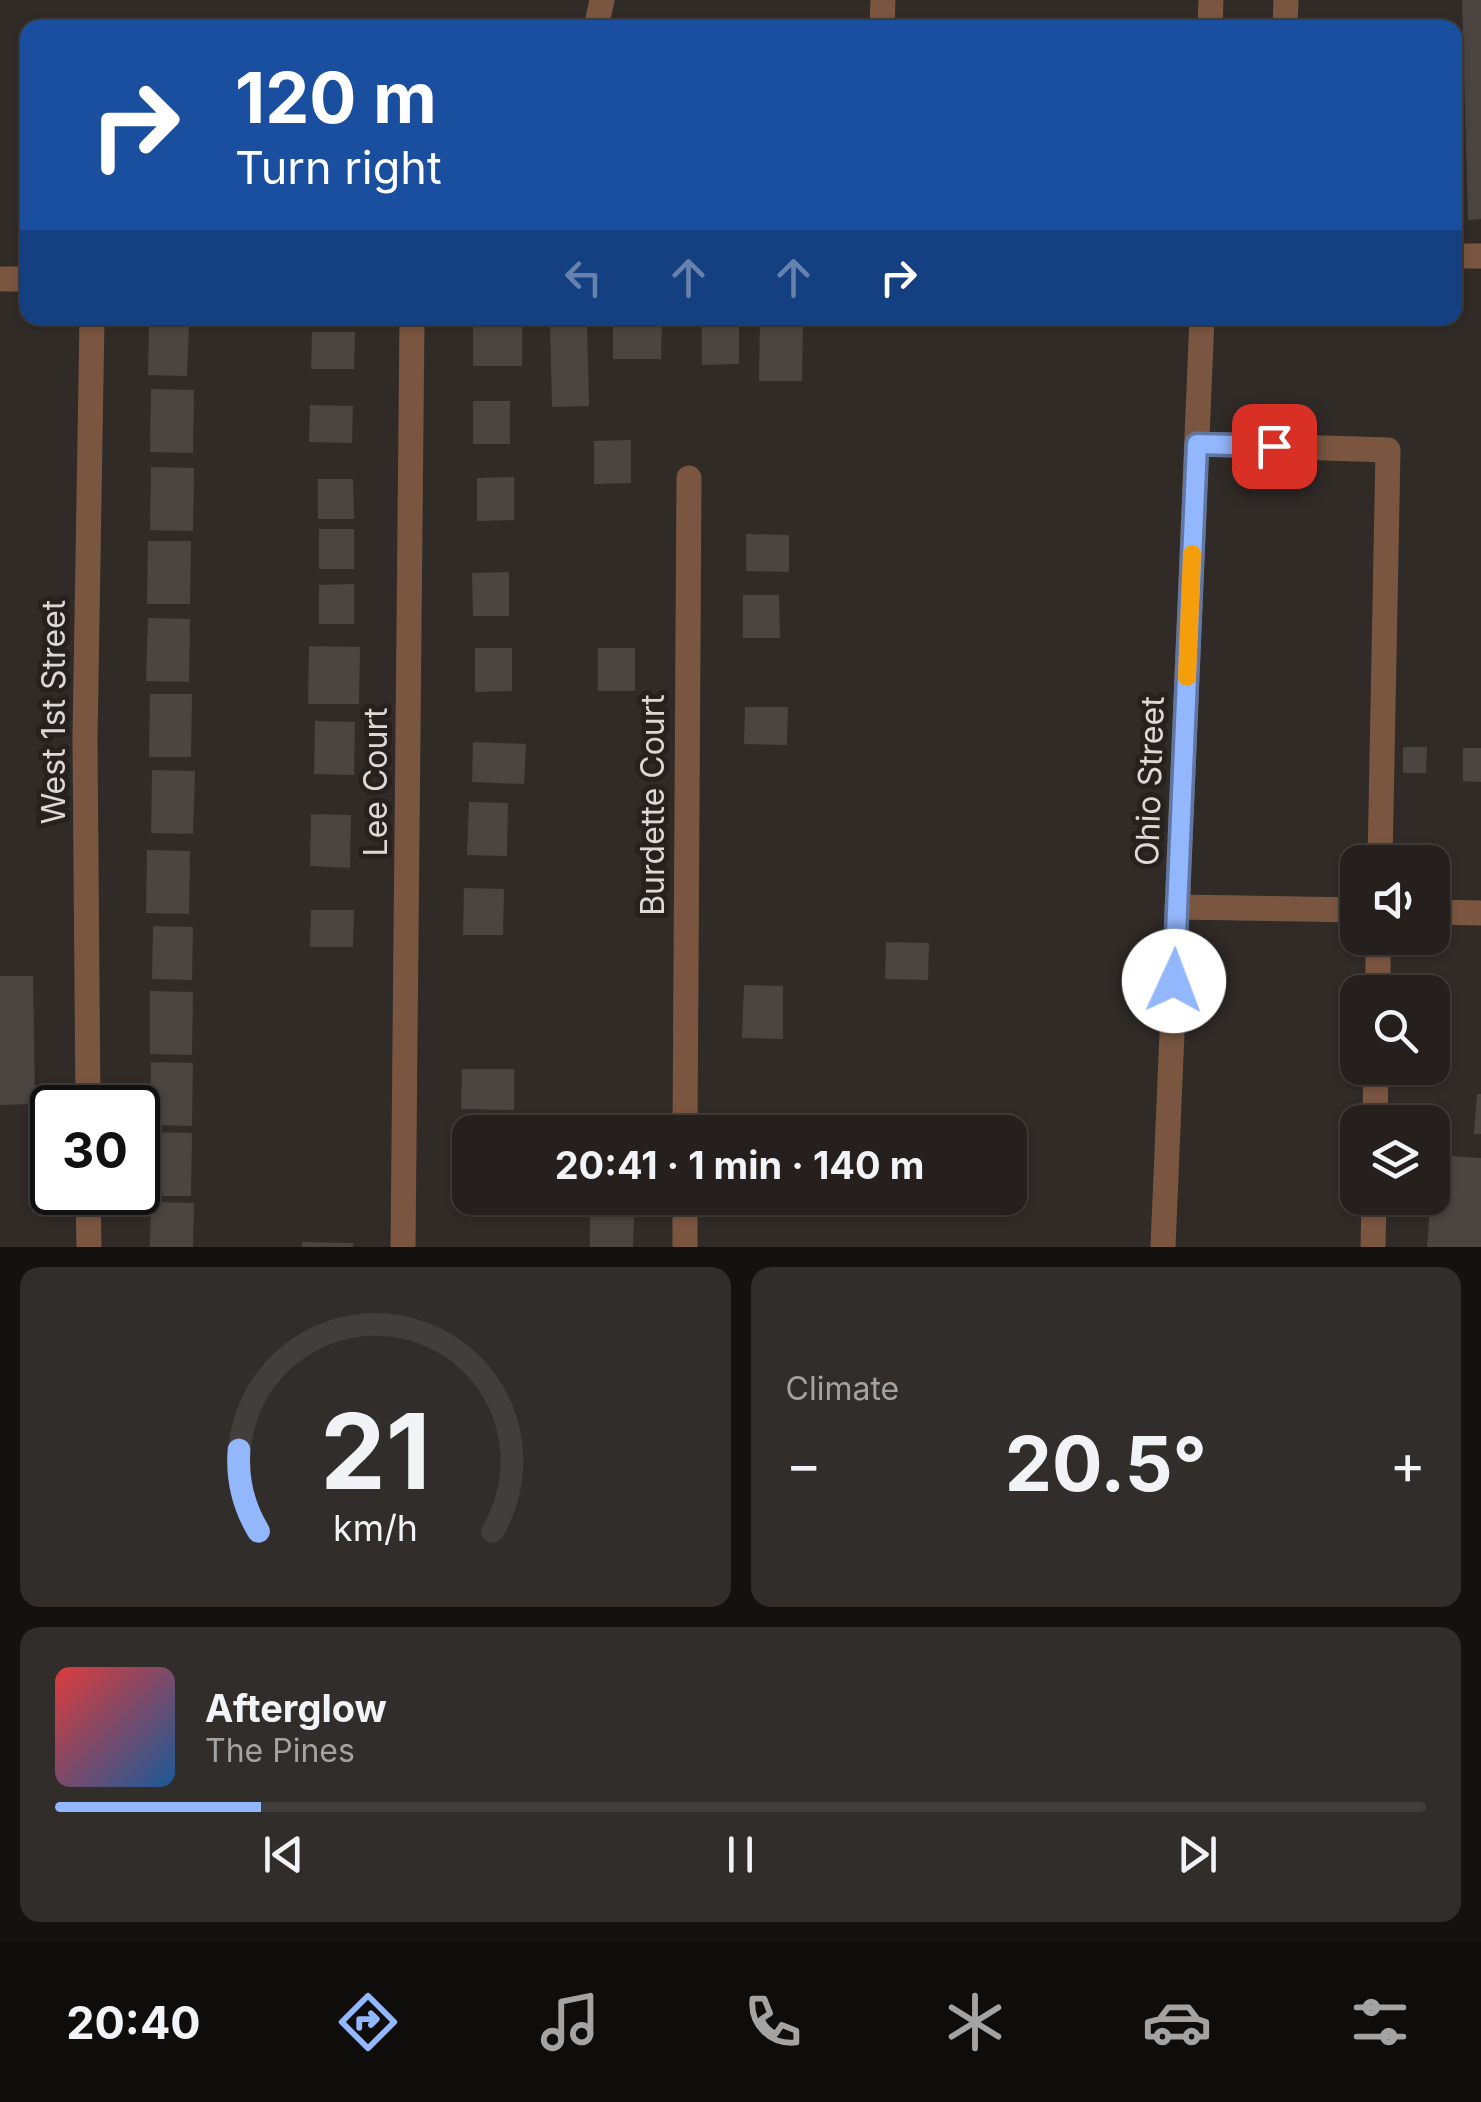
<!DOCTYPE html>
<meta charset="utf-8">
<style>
body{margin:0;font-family:Inter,sans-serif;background:#312d2b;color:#f1f3f6;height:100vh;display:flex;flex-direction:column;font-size:38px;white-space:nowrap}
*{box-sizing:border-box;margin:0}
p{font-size:32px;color:#a3a3a4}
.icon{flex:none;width:55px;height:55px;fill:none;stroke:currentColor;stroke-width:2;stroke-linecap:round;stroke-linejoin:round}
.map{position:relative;height:1247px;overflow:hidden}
.details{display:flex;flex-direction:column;gap:20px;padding:20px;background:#141210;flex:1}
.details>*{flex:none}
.guide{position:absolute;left:20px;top:20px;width:1442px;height:305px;border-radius:20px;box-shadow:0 2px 8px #0004,0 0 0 2px #423e3c;background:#1a4fa0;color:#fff;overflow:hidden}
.controls{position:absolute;left:1340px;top:845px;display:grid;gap:20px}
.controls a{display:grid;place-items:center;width:110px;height:110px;border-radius:20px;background:#25201e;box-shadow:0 2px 8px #0004,0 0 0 2px #423e3c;font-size:50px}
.speed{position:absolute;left:30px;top:1085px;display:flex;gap:20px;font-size:50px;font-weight:700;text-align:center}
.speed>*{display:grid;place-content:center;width:130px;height:130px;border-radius:50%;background:#25201e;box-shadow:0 2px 8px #0004,0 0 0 2px #423e3c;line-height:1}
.speed .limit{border:5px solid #111;border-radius:15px;background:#fff;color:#111}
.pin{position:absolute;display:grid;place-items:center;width:85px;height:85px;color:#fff;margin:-42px;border-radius:20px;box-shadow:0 5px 15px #0006}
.me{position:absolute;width:110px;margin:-55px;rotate:2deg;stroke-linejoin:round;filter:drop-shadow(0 0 8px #0008)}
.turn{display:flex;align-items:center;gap:35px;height:210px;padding:0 50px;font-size:45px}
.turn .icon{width:130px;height:130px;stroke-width:2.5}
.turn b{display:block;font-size:70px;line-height:85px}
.lanes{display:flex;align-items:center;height:95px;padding:0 50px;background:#0003;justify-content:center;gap:50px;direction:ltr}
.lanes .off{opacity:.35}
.big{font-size:75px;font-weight:700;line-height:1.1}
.details .tile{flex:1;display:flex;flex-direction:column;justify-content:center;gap:15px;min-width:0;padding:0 35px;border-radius:20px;background:#312d2b}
.details .dial{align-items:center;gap:0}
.dial svg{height:260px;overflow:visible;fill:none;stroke:#423e3c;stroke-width:7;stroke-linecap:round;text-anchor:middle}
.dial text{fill:#f1f3f6;stroke:none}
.song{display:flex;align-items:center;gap:30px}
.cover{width:120px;height:120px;border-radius:15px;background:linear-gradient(135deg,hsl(0 70% 55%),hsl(210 70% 35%))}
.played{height:10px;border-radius:5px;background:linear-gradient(90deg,#93b7fd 15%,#423e3c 15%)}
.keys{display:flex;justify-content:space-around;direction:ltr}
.heat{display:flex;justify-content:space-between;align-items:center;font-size:55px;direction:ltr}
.details .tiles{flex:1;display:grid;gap:20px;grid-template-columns:1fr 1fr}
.tile:last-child{grid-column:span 2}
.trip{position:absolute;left:452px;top:1115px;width:575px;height:100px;border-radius:20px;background:#25201e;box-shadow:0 2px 8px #0004,0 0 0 2px #423e3c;font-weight:700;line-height:100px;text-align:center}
.dock{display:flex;height:160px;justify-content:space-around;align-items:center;background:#0f0d0c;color:#a3a3a4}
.dock .icon{width:70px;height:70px}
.dock .active{color:#93b7fd}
.dock b{font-size:45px;color:#f1f3f6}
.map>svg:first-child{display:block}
.building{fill:#4b4541}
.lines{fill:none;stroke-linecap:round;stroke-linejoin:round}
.minor{stroke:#7a5640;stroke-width:25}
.route-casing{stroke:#6077a4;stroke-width:25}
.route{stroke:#93b7fd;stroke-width:18}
.slow{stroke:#f59e0b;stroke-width:18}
.labels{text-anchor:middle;stroke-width:10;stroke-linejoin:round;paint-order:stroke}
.street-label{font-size:32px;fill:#dcd8d6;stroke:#27211e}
</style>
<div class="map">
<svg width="1481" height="1247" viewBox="0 0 1481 1247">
<rect width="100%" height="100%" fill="#312b28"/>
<path class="building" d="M 1462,0 L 1481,0 L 1481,219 L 1468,220 Z
M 760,318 L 803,318 L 802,381 L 759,381 Z
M 613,321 L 662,321 L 661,359 L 613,359 Z
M 149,322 L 189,323 L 187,376 L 148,375 Z
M 702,322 L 739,322 L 739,364 L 702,365 Z
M 473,323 L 522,323 L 522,366 L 473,366 Z
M 587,323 L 589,406 L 552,407 L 550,324 Z
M 312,332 L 355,332 L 354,369 L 311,369 Z
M 151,389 L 194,390 L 193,453 L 150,452 Z
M 473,401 L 510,401 L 510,444 L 473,444 Z
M 310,405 L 353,406 L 352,443 L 309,442 Z
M 631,440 L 631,483 L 594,484 L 594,441 Z
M 151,467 L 194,468 L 193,531 L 150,530 Z
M 514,477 L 514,520 L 477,521 L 477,478 Z
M 318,479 L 353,479 L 354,519 L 318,519 Z
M 319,529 L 354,529 L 354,569 L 319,569 Z
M 746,534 L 789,535 L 789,572 L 746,571 Z
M 148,541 L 191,541 L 190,604 L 147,604 Z
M 509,572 L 509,616 L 473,616 L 472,573 Z
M 354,584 L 354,624 L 319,624 L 319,585 Z
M 743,595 L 779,595 L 780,638 L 743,638 Z
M 148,618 L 190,619 L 189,682 L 146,681 Z
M 309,646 L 360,647 L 359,704 L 308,704 Z
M 475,648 L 512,648 L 512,691 L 475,692 Z
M 598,648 L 635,648 L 635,691 L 598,691 Z
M 150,694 L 192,694 L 191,757 L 149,757 Z
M 745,707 L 788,707 L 787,745 L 744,744 Z
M 315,721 L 355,722 L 354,775 L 314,774 Z
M 473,742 L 526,744 L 524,784 L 472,782 Z
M 1403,747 L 1427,747 L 1426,773 L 1403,773 Z
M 1463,748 L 1481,748 L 1481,782 L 1463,781 Z
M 152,770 L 195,771 L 193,834 L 151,833 Z
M 469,802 L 508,803 L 507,856 L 467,855 Z
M 311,814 L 351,815 L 350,868 L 310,866 Z
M 147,850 L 190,851 L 189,914 L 146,913 Z
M 1389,854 L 1420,854 L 1420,862 L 1389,862 Z
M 464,888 L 504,889 L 503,935 L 463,935 Z
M 311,910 L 354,910 L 353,947 L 310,947 Z
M 153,926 L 193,927 L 192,980 L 152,979 Z
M 886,942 L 929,943 L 928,980 L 885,979 Z
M 0,976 L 33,976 L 35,1104 L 0,1105 Z
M 744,985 L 783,986 L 783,1039 L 742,1038 Z
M 150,991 L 193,992 L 192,1055 L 150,1054 Z
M 151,1062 L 193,1063 L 192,1126 L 150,1125 Z
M 462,1069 L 514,1069 L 514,1110 L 461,1109 Z
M 1477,1094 L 1481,1094 L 1481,1134 L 1474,1134 Z
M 150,1132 L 192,1133 L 191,1196 L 149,1196 Z
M 1434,1155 L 1481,1158 L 1481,1247 L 1427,1247 Z
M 151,1202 L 194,1203 L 193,1247 L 150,1247 Z
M 590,1210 L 634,1211 L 633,1247 L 590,1247 Z
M 302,1242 L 353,1243 L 353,1247 L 302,1247 Z"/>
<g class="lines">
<path class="minor" d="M 596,28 L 602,0
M 882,28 L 883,0
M 1210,28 L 1211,0
M 1285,28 L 1286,0
M 1455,256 L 1481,256
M 0,279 L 28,279
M 1197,444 L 1388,450 L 1380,862
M 1177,907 L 1358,910
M 1432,912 L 1481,913
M 1378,992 L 1378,938
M 88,1108 L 85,739 L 92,318
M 1375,1122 L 1376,1068
M 685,1132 L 689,478
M 88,1192 L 89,1247
M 685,1198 L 685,1247
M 403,1247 L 412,318
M 1163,1247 L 1202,318
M 1373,1247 L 1374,1198"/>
</g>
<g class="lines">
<g class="route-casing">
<path id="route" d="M 1174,981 L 1197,444 L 1274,446"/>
</g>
<use href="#route" class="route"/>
<path class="slow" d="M 1187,677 L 1192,554"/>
</g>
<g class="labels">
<g class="street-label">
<text transform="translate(54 712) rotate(-90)" y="11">West 1st Street</text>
<text transform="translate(1150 781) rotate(-88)" y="11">Ohio Street</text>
<text transform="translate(376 782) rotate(-90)" y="11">Lee Court</text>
<text transform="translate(653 805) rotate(-90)" y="11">Burdette Court</text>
</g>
</g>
</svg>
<div class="controls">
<a><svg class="icon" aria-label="sound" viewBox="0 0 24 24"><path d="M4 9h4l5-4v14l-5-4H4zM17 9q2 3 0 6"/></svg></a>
<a><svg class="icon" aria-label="search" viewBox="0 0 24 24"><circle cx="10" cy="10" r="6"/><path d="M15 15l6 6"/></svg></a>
<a><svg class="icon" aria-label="layers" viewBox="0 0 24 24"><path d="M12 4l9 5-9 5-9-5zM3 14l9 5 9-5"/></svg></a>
</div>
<div class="speed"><div class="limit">30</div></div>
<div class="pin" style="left:1274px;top:446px;background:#d93025"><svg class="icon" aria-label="arrive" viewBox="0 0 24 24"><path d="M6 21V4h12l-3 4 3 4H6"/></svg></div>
<svg class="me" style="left:1174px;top:981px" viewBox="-20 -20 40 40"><circle r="19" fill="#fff"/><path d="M0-13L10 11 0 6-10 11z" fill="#93b7fd"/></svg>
<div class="trip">20:41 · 1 min · 140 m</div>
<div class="guide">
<div class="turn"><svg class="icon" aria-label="right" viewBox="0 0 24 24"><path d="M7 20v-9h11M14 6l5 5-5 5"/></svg><div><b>120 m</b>Turn right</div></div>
<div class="lanes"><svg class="icon off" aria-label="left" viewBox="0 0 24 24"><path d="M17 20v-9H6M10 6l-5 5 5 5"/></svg><svg class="icon off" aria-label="ahead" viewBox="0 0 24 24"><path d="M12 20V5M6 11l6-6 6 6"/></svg><svg class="icon off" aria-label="ahead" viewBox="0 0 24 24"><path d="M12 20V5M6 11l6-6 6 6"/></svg><svg class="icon" aria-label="right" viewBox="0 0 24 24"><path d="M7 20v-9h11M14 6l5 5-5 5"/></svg></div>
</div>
</div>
<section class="details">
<div class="tiles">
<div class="tile dial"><svg viewBox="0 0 100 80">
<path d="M14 69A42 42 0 1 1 86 69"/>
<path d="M14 69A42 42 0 0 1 8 44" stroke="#93b7fd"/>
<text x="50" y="56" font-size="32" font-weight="700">21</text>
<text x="50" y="72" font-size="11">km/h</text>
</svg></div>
<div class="tile"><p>Climate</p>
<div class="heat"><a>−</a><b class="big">20.5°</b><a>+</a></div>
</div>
<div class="tile">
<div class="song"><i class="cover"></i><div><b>Afterglow</b><p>The Pines</p></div></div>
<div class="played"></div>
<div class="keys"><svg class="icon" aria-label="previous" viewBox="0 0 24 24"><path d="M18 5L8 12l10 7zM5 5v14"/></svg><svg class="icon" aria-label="pause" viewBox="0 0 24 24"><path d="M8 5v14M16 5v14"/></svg><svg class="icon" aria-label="next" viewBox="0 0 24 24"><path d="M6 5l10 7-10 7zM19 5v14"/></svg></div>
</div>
</div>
</section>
<nav class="dock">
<b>20:40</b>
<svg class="icon active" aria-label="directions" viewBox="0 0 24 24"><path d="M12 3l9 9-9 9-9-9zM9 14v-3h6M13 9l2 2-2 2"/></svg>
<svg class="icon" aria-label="music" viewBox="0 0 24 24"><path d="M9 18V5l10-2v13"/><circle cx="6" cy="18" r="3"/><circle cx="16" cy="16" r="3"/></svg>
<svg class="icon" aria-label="phone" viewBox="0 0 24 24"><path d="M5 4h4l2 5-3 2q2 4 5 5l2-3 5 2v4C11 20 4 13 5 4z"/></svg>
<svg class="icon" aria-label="climate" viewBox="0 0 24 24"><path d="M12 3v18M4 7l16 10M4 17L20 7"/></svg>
<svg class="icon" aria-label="car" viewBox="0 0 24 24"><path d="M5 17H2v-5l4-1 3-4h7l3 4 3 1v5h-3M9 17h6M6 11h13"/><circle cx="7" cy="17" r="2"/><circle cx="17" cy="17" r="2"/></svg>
<svg class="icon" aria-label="filters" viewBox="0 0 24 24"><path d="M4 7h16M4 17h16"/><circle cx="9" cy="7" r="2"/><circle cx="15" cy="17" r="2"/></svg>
</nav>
